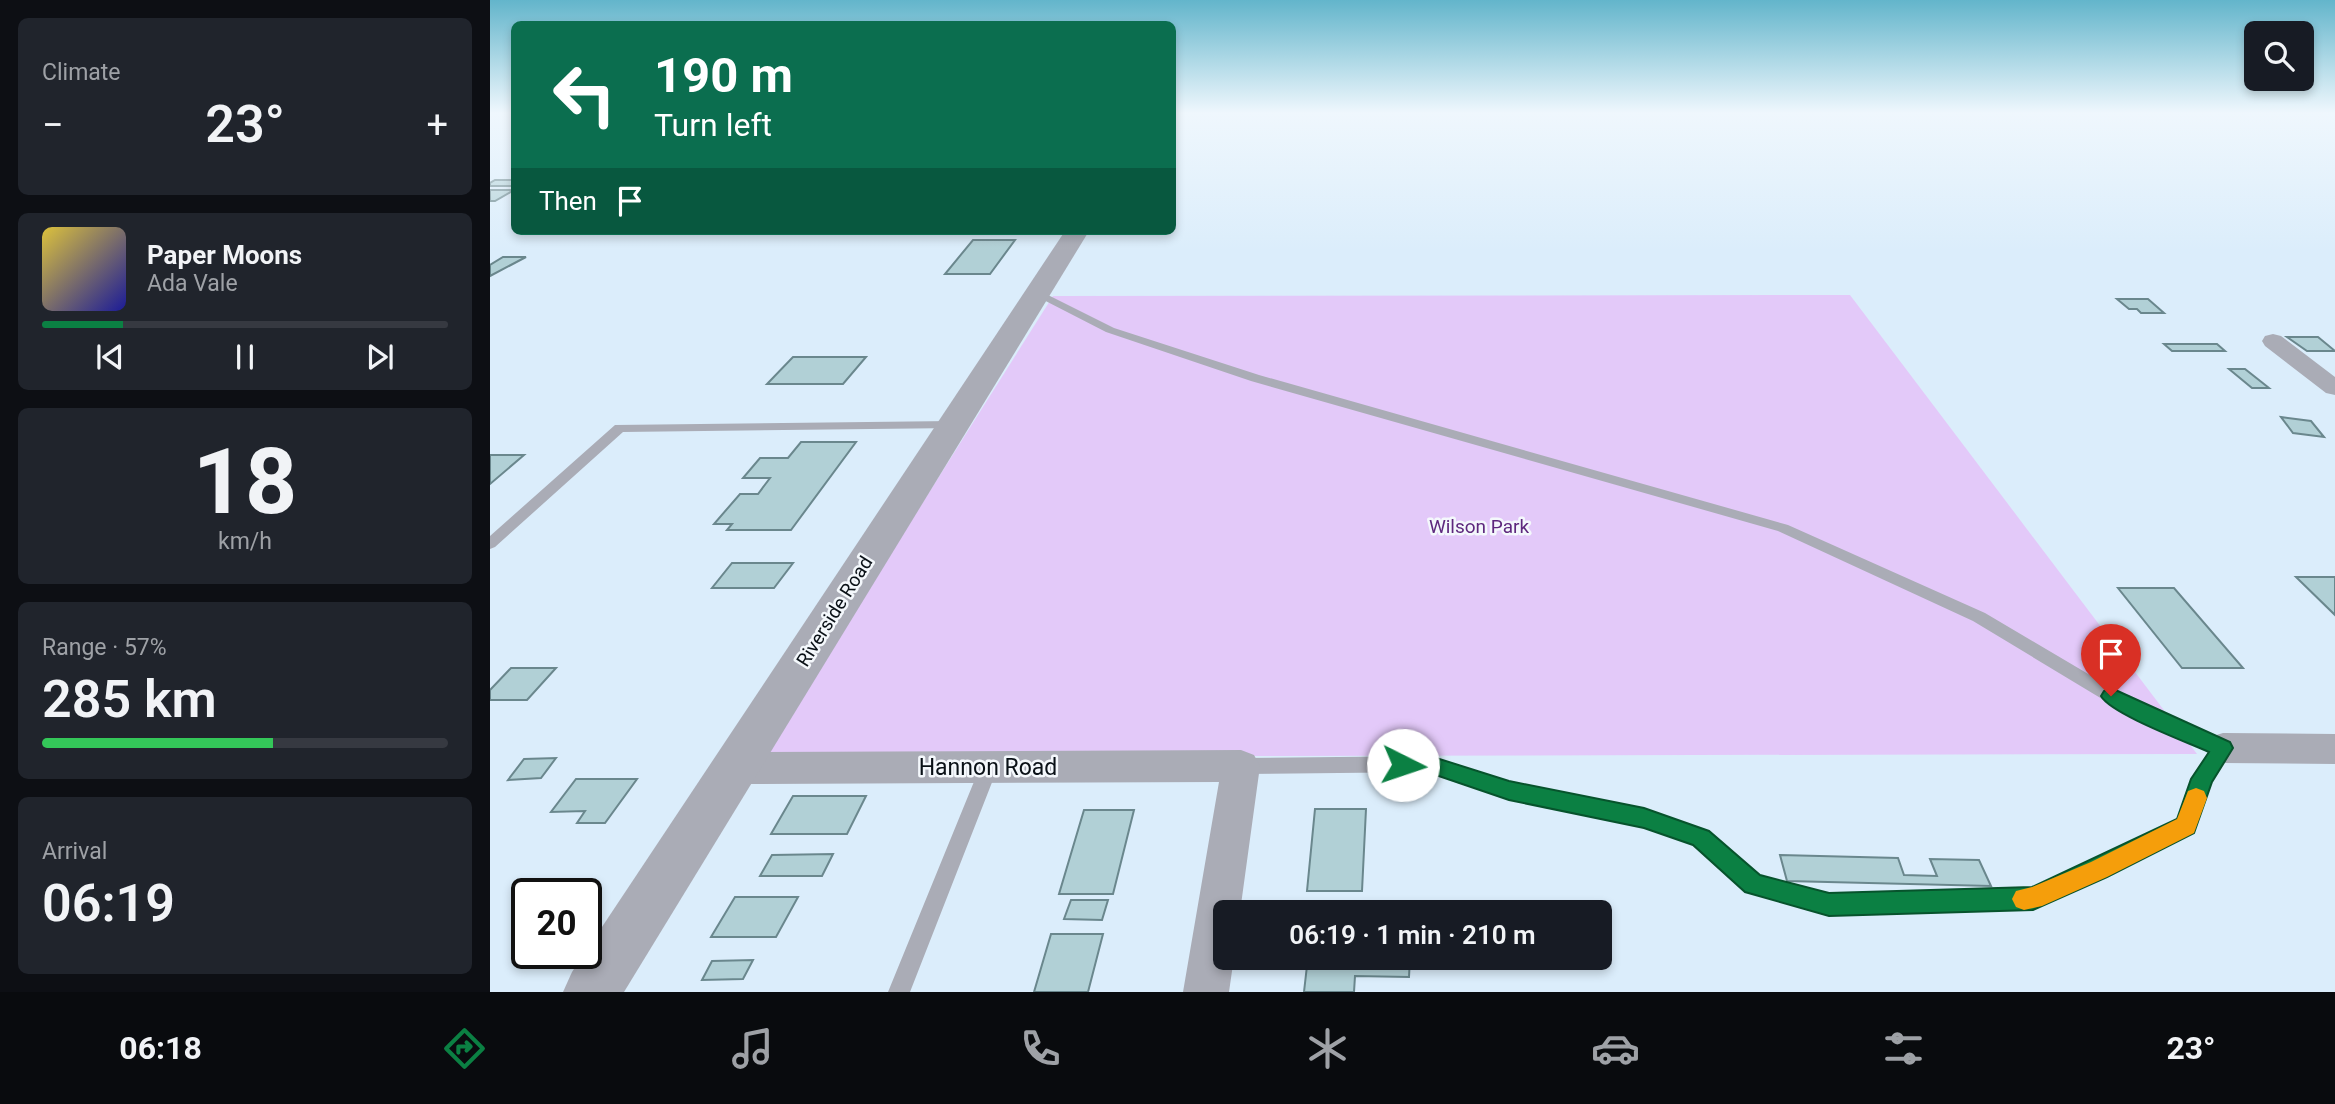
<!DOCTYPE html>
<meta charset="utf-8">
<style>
body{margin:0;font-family:Roboto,sans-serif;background:#20242c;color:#f1f3f6;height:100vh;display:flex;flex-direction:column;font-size:26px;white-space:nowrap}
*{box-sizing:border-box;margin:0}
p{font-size:23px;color:#9ea1a6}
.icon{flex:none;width:38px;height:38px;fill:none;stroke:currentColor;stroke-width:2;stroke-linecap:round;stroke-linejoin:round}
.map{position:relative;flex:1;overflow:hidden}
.panel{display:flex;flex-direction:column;gap:18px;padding:18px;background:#0d0f14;width:490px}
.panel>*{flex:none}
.hud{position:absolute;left:21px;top:21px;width:665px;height:214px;border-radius:10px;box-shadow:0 4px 10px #0003;background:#0b6e4f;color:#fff;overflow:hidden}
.controls{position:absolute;left:1754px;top:21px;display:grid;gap:14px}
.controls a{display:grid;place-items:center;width:70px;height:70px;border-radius:10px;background:#171b24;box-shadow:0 4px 10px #0003;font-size:35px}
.speed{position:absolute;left:21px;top:878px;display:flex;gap:14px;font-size:35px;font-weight:700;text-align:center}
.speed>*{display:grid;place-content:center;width:91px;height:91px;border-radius:50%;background:#171b24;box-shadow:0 4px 10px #0003;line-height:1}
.speed .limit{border:4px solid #111;border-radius:10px;background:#fff;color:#111}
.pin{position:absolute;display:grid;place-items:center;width:60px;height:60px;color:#fff;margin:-72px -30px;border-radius:50% 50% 50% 0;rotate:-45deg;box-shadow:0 0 7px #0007}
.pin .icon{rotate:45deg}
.me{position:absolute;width:77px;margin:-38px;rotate:94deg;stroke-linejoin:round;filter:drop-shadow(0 0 5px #0008)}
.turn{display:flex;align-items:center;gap:24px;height:147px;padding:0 28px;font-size:32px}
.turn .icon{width:91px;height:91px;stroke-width:2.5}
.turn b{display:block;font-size:49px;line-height:60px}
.then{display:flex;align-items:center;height:66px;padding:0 28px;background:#0003;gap:14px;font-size:26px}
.big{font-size:52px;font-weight:600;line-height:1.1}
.panel .card{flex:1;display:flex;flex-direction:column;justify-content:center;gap:10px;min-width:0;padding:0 24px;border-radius:10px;background:#20242c}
.panel .dial{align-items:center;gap:0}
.dial b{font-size:91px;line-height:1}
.song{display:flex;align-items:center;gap:21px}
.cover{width:84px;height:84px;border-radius:10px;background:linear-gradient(135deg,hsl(50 70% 55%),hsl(240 70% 35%))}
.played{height:7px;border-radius:4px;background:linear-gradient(90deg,#0b8043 20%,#363941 20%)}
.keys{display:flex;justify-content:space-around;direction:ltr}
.heat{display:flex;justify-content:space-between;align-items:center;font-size:38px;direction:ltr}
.charge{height:10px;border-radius:5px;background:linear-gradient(90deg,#34c759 57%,#363941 0)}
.trip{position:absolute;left:723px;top:900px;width:399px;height:70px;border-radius:10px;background:#171b24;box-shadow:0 4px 10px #0003;font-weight:600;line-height:70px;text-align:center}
.menu{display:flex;height:112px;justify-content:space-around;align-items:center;background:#090b0e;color:#9ea1a6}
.menu .icon{width:49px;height:49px}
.menu .current{color:#0b8043}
.menu b{font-size:32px;color:#f1f3f6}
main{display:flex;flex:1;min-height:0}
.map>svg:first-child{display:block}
.green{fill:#e3c9f9}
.building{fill:#b1d0d6;stroke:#6a878d;stroke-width:2}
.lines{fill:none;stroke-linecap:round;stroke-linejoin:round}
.service{fill:#aaacb6;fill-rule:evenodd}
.minor{fill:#aaacb6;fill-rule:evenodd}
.tertiary{fill:#aaacb6;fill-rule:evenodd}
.route{fill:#0b8043;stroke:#07532c;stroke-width:2}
.slow{fill:#f59e0b}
.labels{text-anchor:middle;stroke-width:5;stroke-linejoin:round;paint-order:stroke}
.park-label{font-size:19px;fill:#5e297e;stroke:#f4f8fc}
.street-label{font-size:19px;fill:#0a1117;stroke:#f4f8fc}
.near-street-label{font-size:23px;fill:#0a1117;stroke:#f4f8fc}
</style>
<main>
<section class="panel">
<div class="card"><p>Climate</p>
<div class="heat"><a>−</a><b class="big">23°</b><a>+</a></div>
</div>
<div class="card">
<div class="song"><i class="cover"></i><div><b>Paper Moons</b><p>Ada Vale</p></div></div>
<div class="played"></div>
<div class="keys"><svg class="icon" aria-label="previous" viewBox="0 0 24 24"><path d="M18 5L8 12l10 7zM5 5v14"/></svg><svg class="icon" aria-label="pause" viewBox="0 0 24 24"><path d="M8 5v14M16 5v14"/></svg><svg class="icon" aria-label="next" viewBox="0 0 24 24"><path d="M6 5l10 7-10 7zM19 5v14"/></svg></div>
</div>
<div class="card dial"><b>18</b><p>km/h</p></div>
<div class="card"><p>Range · 57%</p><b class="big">285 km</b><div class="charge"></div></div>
<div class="card"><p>Arrival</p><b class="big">06:19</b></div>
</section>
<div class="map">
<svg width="1845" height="992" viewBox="0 0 1845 992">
<rect width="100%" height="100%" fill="#dbedfb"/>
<path class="green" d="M 1360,295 L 1707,754 L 272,757 L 563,296 Z"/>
<path class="building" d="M 5,180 L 24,180 L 24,186 L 0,186 L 0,183 Z
M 0,190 L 24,190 L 5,201 L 0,201 Z
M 483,240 L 525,240 L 500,274 L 455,274 Z
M 13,257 L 36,257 L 0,276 L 0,265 Z
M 1627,299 L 1658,299 L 1674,313 L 1651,313 L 1647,309 L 1639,309 Z
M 1797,337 L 1828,337 L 1845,351 L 1817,351 Z
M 1674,344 L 1727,344 L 1735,351 L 1682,351 Z
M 303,357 L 376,357 L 353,384 L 277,384 Z
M 1739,369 L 1755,369 L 1779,388 L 1762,388 Z
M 1791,417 L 1821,421 L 1834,437 L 1803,433 Z
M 311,442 L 366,442 L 301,530 L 237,530 L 242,524 L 224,524 L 250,494 L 268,494 L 280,478 L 253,478 L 270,458 L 298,458 Z
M 0,455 L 34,455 L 0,484 Z
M 242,563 L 303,563 L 284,588 L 222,588 Z
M 1806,577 L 1845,577 L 1845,615 Z
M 1628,588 L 1684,588 L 1753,668 L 1692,668 Z
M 21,668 L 66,668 L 37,700 L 0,700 L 0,690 Z
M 66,758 L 51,778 L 18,780 L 34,759 Z
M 86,779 L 147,779 L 115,823 L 87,823 L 95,811 L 61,812 Z
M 303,796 L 376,796 L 357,834 L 281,834 Z
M 825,809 L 876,809 L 872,891 L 817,891 Z
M 594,810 L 644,810 L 623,894 L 569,894 Z
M 343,854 L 332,876 L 270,876 L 282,855 Z
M 1290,855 L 1408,858 L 1414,875 L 1447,876 L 1440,859 L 1489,860 L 1501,886 L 1297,881 Z
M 245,897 L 308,897 L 286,937 L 221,937 Z
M 581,900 L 618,900 L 612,920 L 574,919 Z
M 856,907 L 903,907 L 903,912 L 856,912 Z
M 561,934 L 613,934 L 598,992 L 544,992 Z
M 818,957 L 920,957 L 919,977 L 865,976 L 864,992 L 814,992 Z
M 263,960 L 253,979 L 212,980 L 222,961 Z"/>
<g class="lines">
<path class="service" d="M 546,289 L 624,328 L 769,375 L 1298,525 L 1495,613 L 1649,704 L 1740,743 L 1742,748 L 1721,782 L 1703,832 L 1550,905 L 1543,908 L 1339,914 L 1256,891 L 1204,844 L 1154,827 L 1019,799 L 940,772 L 753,774 L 746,771 L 744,766 L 746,761 L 753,758 L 940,756 L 1019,783 L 1154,809 L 1218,832 L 1269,876 L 1339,894 L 1542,888 L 1688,820 L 1702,779 L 1721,751 L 1637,714 L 1483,621 L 1288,531 L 761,381 L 616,332 L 542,294 L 541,292 Z
M 462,421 L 468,425 L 467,428 L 133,432 L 5,547 L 0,549 L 0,536 L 125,425 Z
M 499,759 L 506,761 L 508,767 L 420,992 L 398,992 L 490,767 L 492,761 Z"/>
<path class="minor" d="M 1783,334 L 1791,336 L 1845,377 L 1845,395 L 1836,393 L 1775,346 L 1772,341 L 1775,336 Z
M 1733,733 L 1845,734 L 1845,764 L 1733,763 L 1720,759 L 1715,748 L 1720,737 Z
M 751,750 L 764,755 L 770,766 L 750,912 L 735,912 L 735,957 L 744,957 L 739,992 L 693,992 L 729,782 L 245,784 L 232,779 L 226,768 L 232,757 L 245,752 Z"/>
<path class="tertiary" d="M 575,231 L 599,231 L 134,992 L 73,992 L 82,972 Z"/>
</g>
<linearGradient id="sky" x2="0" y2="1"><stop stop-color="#63b5cb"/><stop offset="0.45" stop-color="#eff7fd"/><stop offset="1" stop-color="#eff7fd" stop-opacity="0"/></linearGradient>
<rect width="1845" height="251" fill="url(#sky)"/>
<path class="route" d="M 1621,688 L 1740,742 L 1743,748 L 1722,782 L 1704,833 L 1617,877 L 1543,910 L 1339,916 L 1255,892 L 1203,845 L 1154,828 L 1019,800 L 940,773 L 906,771 L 903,765 L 906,758 L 940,756 L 1019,781 L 1154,808 L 1219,831 L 1270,875 L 1339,893 L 1542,887 L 1687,819 L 1701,779 L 1719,752 C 1697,742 1621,714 1611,696 L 1614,691 Z"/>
<path class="slow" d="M 1706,788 L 1714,791 L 1717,798 L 1704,833 L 1617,877 L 1552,906 L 1534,910 L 1526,907 L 1522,899 L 1526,891 L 1542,887 L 1601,862 L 1687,819 L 1698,791 Z"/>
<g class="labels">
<g class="park-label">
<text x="989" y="533">Wilson Park</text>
</g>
<g class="street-label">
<text transform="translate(344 611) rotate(-58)" y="7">Riverside Road</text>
</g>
<g class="near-street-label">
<text x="498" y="775">Hannon Road</text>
</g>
</g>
</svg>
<div class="controls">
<a><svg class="icon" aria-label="search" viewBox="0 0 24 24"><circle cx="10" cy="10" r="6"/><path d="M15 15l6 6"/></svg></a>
</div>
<div class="speed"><div class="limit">20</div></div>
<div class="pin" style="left:1621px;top:696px;background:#d93025"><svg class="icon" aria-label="arrive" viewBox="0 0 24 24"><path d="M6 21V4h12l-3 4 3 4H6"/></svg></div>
<svg class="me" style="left:913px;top:765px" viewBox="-20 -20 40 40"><circle r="19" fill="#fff"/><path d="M0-13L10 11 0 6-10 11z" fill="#0b8043"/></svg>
<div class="trip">06:19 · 1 min · 210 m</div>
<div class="hud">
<div class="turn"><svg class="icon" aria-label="left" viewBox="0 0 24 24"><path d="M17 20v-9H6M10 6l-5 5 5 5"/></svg><div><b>190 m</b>Turn left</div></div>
<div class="then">Then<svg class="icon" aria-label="arrive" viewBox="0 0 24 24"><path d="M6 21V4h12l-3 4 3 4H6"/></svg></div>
</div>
</div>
</main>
<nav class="menu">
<b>06:18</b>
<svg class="icon current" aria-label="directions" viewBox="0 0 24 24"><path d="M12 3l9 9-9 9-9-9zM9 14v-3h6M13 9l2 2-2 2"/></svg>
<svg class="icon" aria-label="music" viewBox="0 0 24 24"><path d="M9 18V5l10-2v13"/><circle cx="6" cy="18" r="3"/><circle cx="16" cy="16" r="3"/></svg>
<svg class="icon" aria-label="phone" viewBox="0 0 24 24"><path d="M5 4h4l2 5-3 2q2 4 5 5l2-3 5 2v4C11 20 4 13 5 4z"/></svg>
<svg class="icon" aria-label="climate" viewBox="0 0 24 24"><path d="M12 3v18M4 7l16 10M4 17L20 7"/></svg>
<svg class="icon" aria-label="car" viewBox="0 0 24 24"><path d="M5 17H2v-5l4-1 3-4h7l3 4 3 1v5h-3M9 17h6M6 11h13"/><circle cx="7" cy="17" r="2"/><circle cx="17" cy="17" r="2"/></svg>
<svg class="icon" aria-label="filters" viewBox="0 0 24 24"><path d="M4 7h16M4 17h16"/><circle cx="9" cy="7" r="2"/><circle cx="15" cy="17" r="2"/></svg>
<b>23°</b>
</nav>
